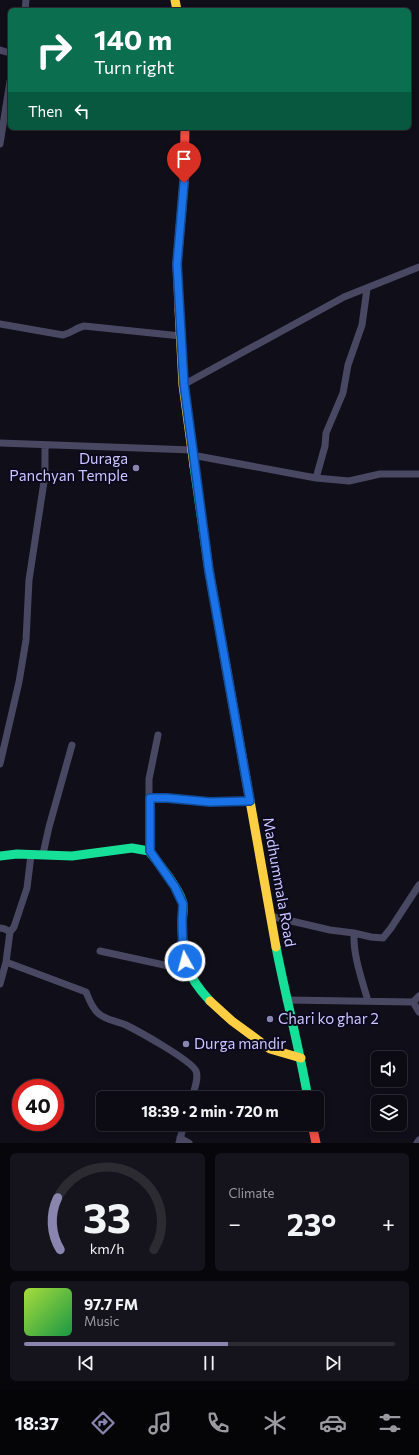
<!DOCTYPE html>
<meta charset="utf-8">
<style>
body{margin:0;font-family:Commissioner,sans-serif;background:#15131b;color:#f1f3f6;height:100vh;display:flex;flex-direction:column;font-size:15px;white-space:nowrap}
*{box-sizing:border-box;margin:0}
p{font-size:13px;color:#9a9a9f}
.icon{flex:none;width:22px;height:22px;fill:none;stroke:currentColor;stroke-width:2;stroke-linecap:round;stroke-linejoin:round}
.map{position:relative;height:1143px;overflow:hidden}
.details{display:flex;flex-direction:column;gap:10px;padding:10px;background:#07060a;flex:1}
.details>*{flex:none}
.top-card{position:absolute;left:8px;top:8px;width:403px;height:122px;border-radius:6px;box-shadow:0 2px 6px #0003,0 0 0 1px #2c2b32;background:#0b6e4f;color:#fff;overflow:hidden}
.fabs{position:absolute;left:371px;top:1051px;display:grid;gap:8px}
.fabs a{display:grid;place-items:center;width:36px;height:36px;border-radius:6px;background:#0c0a12;box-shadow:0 2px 6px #0003,0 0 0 1px #2c2b32;font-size:20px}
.speed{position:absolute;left:12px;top:1079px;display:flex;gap:8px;font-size:20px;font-weight:700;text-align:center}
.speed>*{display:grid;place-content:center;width:52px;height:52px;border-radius:50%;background:#0c0a12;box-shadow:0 2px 6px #0003,0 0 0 1px #2c2b32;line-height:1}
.speed .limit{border:6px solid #d22;background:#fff;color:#111}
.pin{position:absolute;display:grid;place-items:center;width:34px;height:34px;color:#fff;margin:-41px -17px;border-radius:50% 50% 50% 0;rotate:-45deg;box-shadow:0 0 4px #0007}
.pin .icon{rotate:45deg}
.me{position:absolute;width:44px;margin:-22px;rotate:353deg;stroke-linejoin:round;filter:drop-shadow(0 0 3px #0008)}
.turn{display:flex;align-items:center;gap:14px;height:84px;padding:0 20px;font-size:18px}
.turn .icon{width:52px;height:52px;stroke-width:2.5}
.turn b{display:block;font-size:28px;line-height:34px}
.then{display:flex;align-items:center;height:38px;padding:0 20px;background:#0003;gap:8px;font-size:15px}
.big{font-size:30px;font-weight:700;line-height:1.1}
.details .widget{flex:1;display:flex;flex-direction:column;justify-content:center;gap:6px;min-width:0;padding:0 14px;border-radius:6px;background:#15131b}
.details .dial{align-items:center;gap:0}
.dial svg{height:104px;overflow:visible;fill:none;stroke:#2c2b32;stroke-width:7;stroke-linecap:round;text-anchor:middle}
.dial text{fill:#f1f3f6;stroke:none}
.song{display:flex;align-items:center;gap:12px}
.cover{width:48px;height:48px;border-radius:6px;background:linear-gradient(135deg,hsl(80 70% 55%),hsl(140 70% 35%))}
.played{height:4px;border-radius:2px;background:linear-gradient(90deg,#8985ae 55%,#2c2b32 55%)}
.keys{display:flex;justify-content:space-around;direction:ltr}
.heat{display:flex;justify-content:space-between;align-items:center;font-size:22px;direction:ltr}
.details .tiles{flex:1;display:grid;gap:10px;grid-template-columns:1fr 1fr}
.widget:last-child{grid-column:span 2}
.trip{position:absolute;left:96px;top:1091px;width:228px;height:40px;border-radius:6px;background:#0c0a12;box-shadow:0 2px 6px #0003,0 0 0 1px #2c2b32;font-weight:700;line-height:40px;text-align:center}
.tabs{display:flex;height:64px;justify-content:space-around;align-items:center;background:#050407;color:#9a9a9f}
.tabs .icon{width:28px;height:28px}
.tabs .on{color:#8985ae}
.tabs b{font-size:18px;color:#f1f3f6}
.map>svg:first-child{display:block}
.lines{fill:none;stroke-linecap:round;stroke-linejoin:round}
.street{stroke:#484863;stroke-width:7}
.fast{stroke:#16e098;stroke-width:9}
.slow{stroke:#ffcf43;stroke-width:9}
.jam{stroke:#f24e42;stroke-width:9}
.route-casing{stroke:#114b97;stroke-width:10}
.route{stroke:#1a73e8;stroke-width:7}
.poi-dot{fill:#8985ae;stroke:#0c091d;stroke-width:1.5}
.labels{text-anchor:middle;stroke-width:4;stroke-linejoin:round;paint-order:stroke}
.poi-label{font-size:15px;fill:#cac5ff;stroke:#0c091d;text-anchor:start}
.street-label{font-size:15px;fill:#cac5ff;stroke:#0c091d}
</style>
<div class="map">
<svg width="419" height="1143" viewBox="0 0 419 1143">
<rect width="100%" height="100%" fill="#100e18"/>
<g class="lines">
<path class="street" d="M 25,10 L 26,0
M 0,50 L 10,53
M 0,144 L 10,81
M 0,324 L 63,335 C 71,333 76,328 84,326 L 181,336
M 183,385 L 344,297 L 419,267
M 0,443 L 192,450
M 192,455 L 316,478 L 325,446 L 326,433 L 343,393 L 348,365 L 362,325 L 367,289
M 316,478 L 349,481 L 380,474 L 419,474
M 0,764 L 19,682 L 26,640 L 29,580 L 45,475 L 45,445
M 150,798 L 167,798 L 210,802 L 250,801
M 149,851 L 149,779 L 158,735
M 43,854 L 49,827 L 72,745
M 31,855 L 27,888 L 14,927 L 10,932 L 6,962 L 86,992 C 89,999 92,1008 98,1013 C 105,1020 117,1021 126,1025 C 138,1031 191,1060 196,1071 C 199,1078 194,1090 192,1098
M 270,916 L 330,930 L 354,933 C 353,956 362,980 368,1001
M 0,928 L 5,929 L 10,932
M 354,933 L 371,937 L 383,938 L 391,928 L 419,885
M 100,951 L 187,970
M 0,984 L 6,962
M 286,1000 L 413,1002 L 419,996
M 413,1002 L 419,1012
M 180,1138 L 189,1143
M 179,1143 L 184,1124
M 417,1143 L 419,1140"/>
<path class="fast" d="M 194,466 L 209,571 L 224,655
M 0,856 L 17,854 L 72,856 L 132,848 L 149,851 C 158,863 182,891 183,905 C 184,911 182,917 182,923 C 183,960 184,973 210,1001
M 276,947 C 286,998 299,1047 308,1098"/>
<path class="slow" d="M 175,0 L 177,10
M 179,309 L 183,385 L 194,466
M 224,655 L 276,947
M 210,1001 L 232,1021 L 270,1049 L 301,1058"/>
<path class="jam" d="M 179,309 L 177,264 L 184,183 L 185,128
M 312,1124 L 316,1143"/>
</g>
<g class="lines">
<g class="route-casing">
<path id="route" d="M 184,183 L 177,264 L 184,384 L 209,571 L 250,801 L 210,802 L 167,798 L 150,798 L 150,851 L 175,887 L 183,904 L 182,921 L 183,952 L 185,961"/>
</g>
<use href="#route" class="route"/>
</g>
<g class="poi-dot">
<circle cx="136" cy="468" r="4"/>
<circle cx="270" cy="1019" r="4"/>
<circle cx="186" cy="1044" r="4"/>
</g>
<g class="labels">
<g class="poi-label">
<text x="128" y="464" text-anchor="end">Duraga<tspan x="128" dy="17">Panchyan Temple</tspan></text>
<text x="278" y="1024">Chari ko ghar 2</text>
<text x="194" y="1049">Durga mandir</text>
</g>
<g class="street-label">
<text transform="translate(279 882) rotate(80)" y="5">Madhummala Road</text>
</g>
</g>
</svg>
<div class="fabs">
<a><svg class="icon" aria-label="sound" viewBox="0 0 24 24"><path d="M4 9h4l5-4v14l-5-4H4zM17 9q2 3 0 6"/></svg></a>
<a><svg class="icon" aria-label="layers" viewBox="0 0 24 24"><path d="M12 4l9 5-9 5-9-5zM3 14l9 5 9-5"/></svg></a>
</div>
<div class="speed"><div class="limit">40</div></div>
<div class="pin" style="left:184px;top:183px;background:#d93025"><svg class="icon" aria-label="arrive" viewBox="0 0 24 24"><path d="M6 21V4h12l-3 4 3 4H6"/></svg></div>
<svg class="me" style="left:185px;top:961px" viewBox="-20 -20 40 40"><circle r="17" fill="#1a73e8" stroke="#fff" stroke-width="3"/><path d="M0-11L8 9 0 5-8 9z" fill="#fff"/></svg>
<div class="trip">18:39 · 2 min · 720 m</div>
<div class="top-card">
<div class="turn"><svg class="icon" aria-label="right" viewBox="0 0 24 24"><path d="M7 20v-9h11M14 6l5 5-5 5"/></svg><div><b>140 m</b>Turn right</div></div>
<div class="then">Then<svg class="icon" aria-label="left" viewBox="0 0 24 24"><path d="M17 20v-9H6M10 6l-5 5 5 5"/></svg></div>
</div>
</div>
<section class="details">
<div class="tiles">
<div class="widget dial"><svg viewBox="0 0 100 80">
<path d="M14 69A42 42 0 1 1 86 69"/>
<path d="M14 69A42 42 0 0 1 12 29" stroke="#8985ae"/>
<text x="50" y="56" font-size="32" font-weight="700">33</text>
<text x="50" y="72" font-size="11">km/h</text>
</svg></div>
<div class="widget"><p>Climate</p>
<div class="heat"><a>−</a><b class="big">23°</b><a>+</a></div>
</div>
<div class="widget">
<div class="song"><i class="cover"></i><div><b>97.7 FM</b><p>Music</p></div></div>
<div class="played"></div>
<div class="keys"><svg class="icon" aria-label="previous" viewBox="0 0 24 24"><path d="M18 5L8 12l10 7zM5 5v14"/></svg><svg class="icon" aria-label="pause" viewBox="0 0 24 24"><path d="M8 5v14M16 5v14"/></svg><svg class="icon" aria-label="next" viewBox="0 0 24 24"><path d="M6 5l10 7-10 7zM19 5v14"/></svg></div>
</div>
</div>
</section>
<nav class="tabs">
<b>18:37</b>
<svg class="icon on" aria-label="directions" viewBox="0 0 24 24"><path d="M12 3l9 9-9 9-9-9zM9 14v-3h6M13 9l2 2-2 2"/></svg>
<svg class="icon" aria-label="music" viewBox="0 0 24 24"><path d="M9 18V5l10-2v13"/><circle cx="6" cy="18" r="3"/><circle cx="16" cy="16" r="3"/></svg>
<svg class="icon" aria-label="phone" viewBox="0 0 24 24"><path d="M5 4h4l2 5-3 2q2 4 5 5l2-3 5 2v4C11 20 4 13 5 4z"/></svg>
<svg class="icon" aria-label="climate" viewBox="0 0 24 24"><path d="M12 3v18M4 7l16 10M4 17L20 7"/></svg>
<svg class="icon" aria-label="car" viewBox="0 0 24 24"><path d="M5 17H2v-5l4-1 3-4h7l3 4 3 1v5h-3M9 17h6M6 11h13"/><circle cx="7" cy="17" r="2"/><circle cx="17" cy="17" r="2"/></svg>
<svg class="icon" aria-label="filters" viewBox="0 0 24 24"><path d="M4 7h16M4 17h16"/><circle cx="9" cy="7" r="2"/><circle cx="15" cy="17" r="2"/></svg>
</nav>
